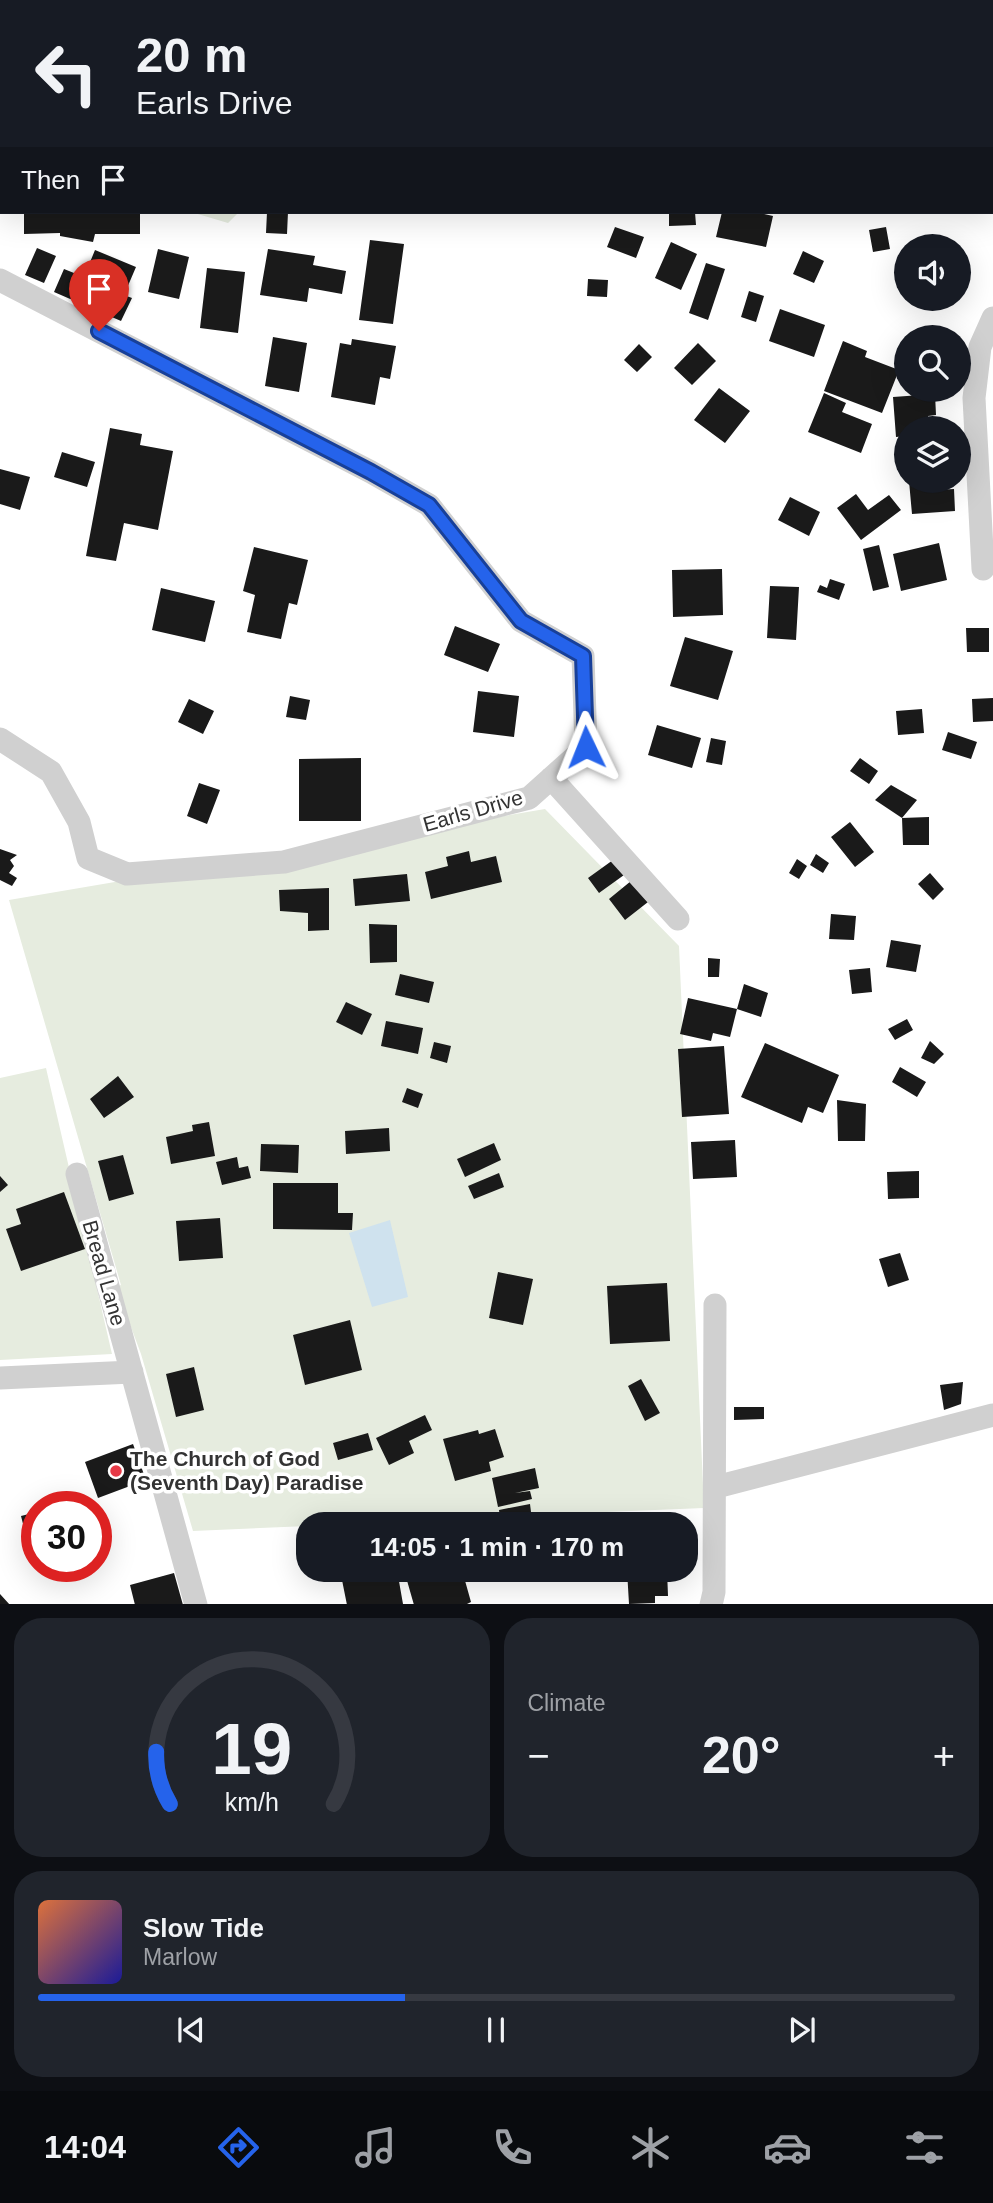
<!DOCTYPE html>
<meta charset="utf-8">
<style>
body{margin:0;font-family:Helvetica,sans-serif;background:#20242c;color:#f1f3f6;height:100vh;display:flex;flex-direction:column;font-size:26px;white-space:nowrap}
*{box-sizing:border-box;margin:0}
p{font-size:23px;color:#9ea1a6}
.icon{flex:none;width:38px;height:38px;fill:none;stroke:currentColor;stroke-width:2;stroke-linecap:round;stroke-linejoin:round}
.map{position:relative;height:1604px;overflow:hidden}
.details{display:flex;flex-direction:column;gap:14px;padding:14px;background:#0d0f14;flex:1}
.details>*{flex:none}
.top-card{position:absolute;left:0px;top:0px;width:994px;height:214px;box-shadow:0 7px 28px #0002;background:#171b24;color:#f1f3f6;overflow:hidden}
.controls{position:absolute;left:894px;top:234px;display:grid;gap:14px}
.controls a{display:grid;place-items:center;width:77px;height:77px;border-radius:50%;background:#171b24;box-shadow:0 7px 28px #0002;font-size:35px}
.speed{position:absolute;left:21px;top:1491px;display:flex;gap:14px;font-size:35px;font-weight:700;text-align:center}
.speed>*{display:grid;place-content:center;width:91px;height:91px;border-radius:50%;background:#171b24;box-shadow:0 7px 28px #0002;line-height:1}
.speed .limit{border:10px solid #d22;background:#fff;color:#111}
.pin{position:absolute;display:grid;place-items:center;width:60px;height:60px;color:#fff;margin:-72px -30px;border-radius:50% 50% 50% 0;rotate:-45deg;box-shadow:0 0 7px #0007}
.pin .icon{rotate:45deg}
.me{position:absolute;width:77px;margin:-38px;rotate:358deg;stroke-linejoin:round;filter:drop-shadow(0 0 5px #0008)}
.turn{display:flex;align-items:center;gap:24px;height:147px;padding:0 21px;font-size:32px}
.turn .icon{width:91px;height:91px;stroke-width:2.5}
.turn b{display:block;font-size:49px;line-height:60px}
.then{display:flex;align-items:center;height:66px;padding:0 21px;background:#0003;gap:14px;font-size:26px}
.big{font-size:52px;font-weight:700;line-height:1.1}
.details .widget{flex:1;display:flex;flex-direction:column;justify-content:center;gap:10px;min-width:0;padding:0 24px;border-radius:28px;background:#20242c}
.details .dial{align-items:center;gap:0}
.dial svg{height:182px;overflow:visible;fill:none;stroke:#363941;stroke-width:7;stroke-linecap:round;text-anchor:middle}
.dial text{fill:#f1f3f6;stroke:none}
.song{display:flex;align-items:center;gap:21px}
.cover{width:84px;height:84px;border-radius:10px;background:linear-gradient(135deg,hsl(20 70% 55%),hsl(240 70% 35%))}
.played{height:7px;border-radius:4px;background:linear-gradient(90deg,#2563eb 40%,#363941 40%)}
.keys{display:flex;justify-content:space-around;direction:ltr}
.heat{display:flex;justify-content:space-between;align-items:center;font-size:38px;direction:ltr}
.details .tiles{flex:1;display:grid;gap:14px;grid-template-columns:1fr 1fr}
.widget:last-child{grid-column:span 2}
.trip{position:absolute;left:296px;top:1512px;width:402px;height:70px;border-radius:28px;background:#171b24;box-shadow:0 7px 28px #0002;font-weight:700;line-height:70px;text-align:center}
.tab-bar{display:flex;height:112px;justify-content:space-around;align-items:center;background:#090b0e;color:#9ea1a6}
.tab-bar .icon{width:49px;height:49px}
.tab-bar .current{color:#2563eb}
.tab-bar b{font-size:32px;color:#f1f3f6}
.map>svg:first-child{display:block}
.green{fill:#e6ecdf}
.water{fill:#cfe2ee}
.building{fill:#1a1a1a}
.lines{fill:none;stroke-linecap:round;stroke-linejoin:round}
.street{stroke:#d0d0d0;stroke-width:23}
.route-casing{stroke:#184099;stroke-width:18}
.route{stroke:#2563eb;stroke-width:12}
.poi-dot{fill:#e63946;stroke:#fff;stroke-width:2.5}
.labels{text-anchor:middle;stroke-width:7;stroke-linejoin:round;paint-order:stroke}
.street-label{font-size:21px;fill:#333;stroke:#fff}
.poi-label{font-size:21px;font-weight:bold;fill:#333;stroke:#fff;text-anchor:start}
</style>
<div class="map">
<svg width="993" height="1605" viewBox="0 0 993 1605">
<rect width="100%" height="100%" fill="#fff"/>
<path class="green" d="M 0,0 L 948,0 L 2,2 L 2,156 Z
M 191,212 L 239,212 L 228,223 Z
M 545,809 L 679,946 L 704,1508 L 308,1524 L 308,1526 L 193,1531 L 141,1354 L 116,1287 L 121,1285 L 9,900 Z
M 46,1068 L 112,1354 L 0,1360 L 0,1078 Z"/>
<path class="water" d="M 390,1220 L 408,1297 L 372,1307 L 349,1233 Z"/>
<path class="building" d="M 24,212 L 140,212 L 140,234 L 95,234 L 93,242 L 60,236 L 60,233 L 24,234 Z
M 267,212 L 288,212 L 287,234 L 266,233 Z
M 669,212 L 695,212 L 696,225 L 669,226 Z
M 722,212 L 755,212 L 773,216 L 766,247 L 716,237 Z
M 615,227 L 644,237 L 636,258 L 607,247 Z
M 886,227 L 890,249 L 873,252 L 869,230 Z
M 370,240 L 404,244 L 393,324 L 359,320 Z
M 671,242 L 697,254 L 681,290 L 655,278 Z
M 37,248 L 56,256 L 44,283 L 25,275 Z
M 158,249 L 189,257 L 179,299 L 148,292 Z
M 268,249 L 315,256 L 313,265 L 346,271 L 342,294 L 309,288 L 307,302 L 260,295 Z
M 95,250 L 136,267 L 124,295 L 132,298 L 121,321 L 54,292 L 64,269 L 84,277 Z
M 803,251 L 824,261 L 814,283 L 793,274 Z
M 706,263 L 725,269 L 708,320 L 689,313 Z
M 207,268 L 245,272 L 238,333 L 200,328 Z
M 588,279 L 608,280 L 607,297 L 587,296 Z
M 749,291 L 764,296 L 756,322 L 741,317 Z
M 780,309 L 825,325 L 814,357 L 769,341 Z
M 273,337 L 307,343 L 299,392 L 265,386 Z
M 352,339 L 396,346 L 390,379 L 380,377 L 375,405 L 331,397 L 340,343 L 351,345 Z
M 843,341 L 867,351 L 865,357 L 899,370 L 882,413 L 824,391 Z
M 698,343 L 716,361 L 692,385 L 674,368 Z
M 639,344 L 652,357 L 637,372 L 624,360 Z
M 719,388 L 750,411 L 725,443 L 694,420 Z
M 824,393 L 846,403 L 842,412 L 872,424 L 861,453 L 808,432 Z
M 935,394 L 936,415 L 928,416 L 929,429 L 906,429 L 906,436 L 896,437 L 893,397 Z
M 110,428 L 142,434 L 140,445 L 173,451 L 158,530 L 124,523 L 116,561 L 86,556 Z
M 62,452 L 95,462 L 87,487 L 54,477 Z
M 0,469 L 30,477 L 20,510 L 0,504 Z
M 909,481 L 934,481 L 935,490 L 954,489 L 955,511 L 912,514 Z
M 856,494 L 868,510 L 889,495 L 901,510 L 861,540 L 837,508 Z
M 790,497 L 820,512 L 809,536 L 778,520 Z
M 939,543 L 947,580 L 901,591 L 893,554 Z
M 879,545 L 889,587 L 873,591 L 863,549 Z
M 254,547 L 308,560 L 297,605 L 289,603 L 281,639 L 247,632 L 255,595 L 243,591 Z
M 722,569 L 723,615 L 673,617 L 672,570 Z
M 830,579 L 845,584 L 839,600 L 817,592 L 820,585 L 827,588 Z
M 770,586 L 799,587 L 796,640 L 767,638 Z
M 161,588 L 215,601 L 205,642 L 152,630 Z
M 455,626 L 500,644 L 488,672 L 444,655 Z
M 966,628 L 989,628 L 989,652 L 967,652 Z
M 685,637 L 733,651 L 718,700 L 670,686 Z
M 478,691 L 519,696 L 514,737 L 473,732 Z
M 290,696 L 310,700 L 306,720 L 286,717 Z
M 993,698 L 993,721 L 973,722 L 972,699 Z
M 189,699 L 214,711 L 203,734 L 178,722 Z
M 922,709 L 924,733 L 898,735 L 896,711 Z
M 657,725 L 701,738 L 692,768 L 648,755 Z
M 948,732 L 977,742 L 971,759 L 942,750 Z
M 711,738 L 726,741 L 722,765 L 706,762 Z
M 361,758 L 361,821 L 299,821 L 299,759 Z
M 860,758 L 878,771 L 869,784 L 850,771 Z
M 199,783 L 220,790 L 207,824 L 187,816 Z
M 891,785 L 917,800 L 902,818 L 875,800 Z
M 929,817 L 929,845 L 903,845 L 902,818 Z
M 850,822 L 874,852 L 855,867 L 831,837 Z
M 0,849 L 17,855 L 10,860 L 14,866 L 9,873 L 17,878 L 12,886 L 0,880 Z
M 469,851 L 471,862 L 496,856 L 502,882 L 431,899 L 425,872 L 448,866 L 446,857 Z
M 816,854 L 829,863 L 823,873 L 810,865 Z
M 797,859 L 807,866 L 799,879 L 789,873 Z
M 613,860 L 624,875 L 599,893 L 588,878 Z
M 930,873 L 944,889 L 933,900 L 918,884 Z
M 407,874 L 410,901 L 355,906 L 353,879 Z
M 631,881 L 648,902 L 625,920 L 609,899 Z
M 329,888 L 329,930 L 308,931 L 308,913 L 280,911 L 279,890 Z
M 831,914 L 856,916 L 854,940 L 829,939 Z
M 369,924 L 397,925 L 397,962 L 370,963 Z
M 891,940 L 921,945 L 916,972 L 886,967 Z
M 708,958 L 720,959 L 719,977 L 708,977 Z
M 870,968 L 872,992 L 852,994 L 849,970 Z
M 400,974 L 434,982 L 429,1003 L 395,995 Z
M 744,984 L 768,993 L 761,1017 L 737,1009 Z
M 688,998 L 737,1009 L 730,1037 L 713,1033 L 711,1041 L 680,1034 Z
M 346,1002 L 372,1014 L 362,1035 L 336,1022 Z
M 907,1019 L 913,1030 L 895,1040 L 888,1029 Z
M 386,1021 L 423,1028 L 418,1054 L 381,1046 Z
M 930,1041 L 944,1054 L 934,1064 L 921,1058 Z
M 434,1042 L 451,1046 L 447,1063 L 430,1058 Z
M 765,1043 L 839,1075 L 823,1113 L 808,1107 L 802,1123 L 741,1097 Z
M 724,1046 L 729,1114 L 682,1117 L 678,1049 Z
M 900,1067 L 926,1082 L 917,1097 L 892,1082 Z
M 118,1076 L 134,1097 L 104,1118 L 90,1099 Z
M 407,1088 L 423,1094 L 418,1108 L 402,1102 Z
M 837,1100 L 866,1104 L 865,1141 L 838,1141 Z
M 209,1122 L 215,1156 L 171,1164 L 166,1137 L 193,1131 L 192,1125 Z
M 389,1128 L 390,1151 L 346,1154 L 345,1131 Z
M 735,1140 L 737,1177 L 693,1179 L 691,1142 Z
M 494,1143 L 501,1160 L 465,1177 L 457,1159 Z
M 261,1144 L 299,1145 L 298,1173 L 260,1171 Z
M 123,1155 L 134,1194 L 109,1201 L 98,1161 Z
M 237,1157 L 239,1168 L 248,1166 L 251,1178 L 222,1185 L 216,1162 Z
M 919,1171 L 919,1198 L 888,1199 L 887,1172 Z
M 499,1173 L 504,1187 L 474,1199 L 468,1186 Z
M 0,1176 L 8,1185 L 0,1192 Z
M 273,1183 L 338,1183 L 338,1213 L 353,1213 L 352,1230 L 273,1229 Z
M 64,1192 L 85,1249 L 21,1271 L 6,1229 L 21,1224 L 16,1209 Z
M 220,1218 L 223,1258 L 179,1261 L 176,1221 Z
M 900,1253 L 909,1280 L 888,1287 L 879,1259 Z
M 498,1272 L 533,1279 L 523,1325 L 489,1318 Z
M 667,1283 L 670,1341 L 610,1344 L 607,1286 Z
M 350,1320 L 362,1370 L 305,1385 L 293,1335 Z
M 194,1367 L 204,1410 L 176,1417 L 166,1374 Z
M 641,1379 L 660,1413 L 645,1421 L 628,1386 Z
M 963,1382 L 961,1404 L 944,1410 L 940,1385 Z
M 734,1407 L 764,1407 L 764,1419 L 734,1420 Z
M 425,1415 L 432,1430 L 409,1441 L 414,1453 L 389,1465 L 376,1438 Z
M 495,1429 L 504,1457 L 489,1462 L 491,1471 L 455,1481 L 443,1439 L 478,1430 L 479,1434 Z
M 368,1433 L 373,1450 L 338,1460 L 333,1443 Z
M 133,1444 L 146,1480 L 98,1498 L 85,1462 Z
M 535,1468 L 539,1488 L 515,1493 L 530,1491 L 532,1499 L 498,1507 L 492,1478 Z
M 530,1504 L 531,1512 L 500,1519 L 499,1510 Z
M 37,1512 L 37,1567 L 34,1567 L 21,1516 Z
M 527,1514 L 530,1524 L 502,1524 L 501,1521 Z
M 340,1570 L 397,1570 L 403,1604 L 347,1605 Z
M 404,1570 L 462,1570 L 471,1602 L 465,1605 L 414,1605 Z
M 627,1570 L 667,1570 L 668,1596 L 655,1596 L 655,1603 L 629,1604 Z
M 174,1573 L 183,1605 L 135,1605 L 130,1585 Z
M 0,1594 L 10,1605 L 0,1605 Z"/>
<g class="lines">
<path class="street" d="M 0,280 L 371,472 L 429,505 L 521,621 L 583,656 L 586,747 L 529,798 L 284,862 L 127,874 L 88,858 L 79,822 L 51,772 L 0,739
M 983,569 L 974,398 L 980,347 L 993,318
M 551,778 L 678,919
M 77,1174 L 196,1605
M 0,1378 L 132,1372
M 716,1487 L 993,1415
M 711,1605 L 714,1592 L 715,1305"/>
</g>
<g class="lines">
<g class="route-casing">
<path id="route" d="M 99,331 L 371,472 L 429,505 L 521,621 L 583,656 L 586,747"/>
</g>
<use href="#route" class="route"/>
</g>
<circle class="poi-dot" cx="116" cy="1471" r="7"/>
<g class="labels">
<g class="street-label">
<text transform="translate(473 811) rotate(-16)" y="7">Earls Drive</text>
<text transform="translate(104 1273) rotate(74)" y="7">Bread Lane</text>
</g>
<g class="poi-label">
<text x="130" y="1466">The Church of God<tspan x="130" dy="24">(Seventh Day) Paradise</tspan></text>
</g>
</g>
</svg>
<div class="controls">
<a><svg class="icon" aria-label="sound" viewBox="0 0 24 24"><path d="M4 9h4l5-4v14l-5-4H4zM17 9q2 3 0 6"/></svg></a>
<a><svg class="icon" aria-label="search" viewBox="0 0 24 24"><circle cx="10" cy="10" r="6"/><path d="M15 15l6 6"/></svg></a>
<a><svg class="icon" aria-label="layers" viewBox="0 0 24 24"><path d="M12 4l9 5-9 5-9-5zM3 14l9 5 9-5"/></svg></a>
</div>
<div class="speed"><div class="limit">30</div></div>
<div class="pin" style="left:99px;top:331px;background:#d93025"><svg class="icon" aria-label="arrive" viewBox="0 0 24 24"><path d="M6 21V4h12l-3 4 3 4H6"/></svg></div>
<svg class="me" style="left:586px;top:747px" viewBox="-20 -20 40 40"><path d="M0-17L14 15 0 8-14 15z" fill="#2563eb" stroke="#fff" stroke-width="4"/></svg>
<div class="trip">14:05 · 1 min · 170 m</div>
<div class="top-card">
<div class="turn"><svg class="icon" aria-label="left" viewBox="0 0 24 24"><path d="M17 20v-9H6M10 6l-5 5 5 5"/></svg><div><b>20 m</b>Earls Drive</div></div>
<div class="then">Then<svg class="icon" aria-label="arrive" viewBox="0 0 24 24"><path d="M6 21V4h12l-3 4 3 4H6"/></svg></div>
</div>
</div>
<section class="details">
<div class="tiles">
<div class="widget dial"><svg viewBox="0 0 100 80">
<path d="M14 69A42 42 0 1 1 86 69"/>
<path d="M14 69A42 42 0 0 1 8 46" stroke="#2563eb"/>
<text x="50" y="56" font-size="32" font-weight="700">19</text>
<text x="50" y="72" font-size="11">km/h</text>
</svg></div>
<div class="widget"><p>Climate</p>
<div class="heat"><a>−</a><b class="big">20°</b><a>+</a></div>
</div>
<div class="widget">
<div class="song"><i class="cover"></i><div><b>Slow Tide</b><p>Marlow</p></div></div>
<div class="played"></div>
<div class="keys"><svg class="icon" aria-label="previous" viewBox="0 0 24 24"><path d="M18 5L8 12l10 7zM5 5v14"/></svg><svg class="icon" aria-label="pause" viewBox="0 0 24 24"><path d="M8 5v14M16 5v14"/></svg><svg class="icon" aria-label="next" viewBox="0 0 24 24"><path d="M6 5l10 7-10 7zM19 5v14"/></svg></div>
</div>
</div>
</section>
<nav class="tab-bar">
<b>14:04</b>
<svg class="icon current" aria-label="directions" viewBox="0 0 24 24"><path d="M12 3l9 9-9 9-9-9zM9 14v-3h6M13 9l2 2-2 2"/></svg>
<svg class="icon" aria-label="music" viewBox="0 0 24 24"><path d="M9 18V5l10-2v13"/><circle cx="6" cy="18" r="3"/><circle cx="16" cy="16" r="3"/></svg>
<svg class="icon" aria-label="phone" viewBox="0 0 24 24"><path d="M5 4h4l2 5-3 2q2 4 5 5l2-3 5 2v4C11 20 4 13 5 4z"/></svg>
<svg class="icon" aria-label="climate" viewBox="0 0 24 24"><path d="M12 3v18M4 7l16 10M4 17L20 7"/></svg>
<svg class="icon" aria-label="car" viewBox="0 0 24 24"><path d="M5 17H2v-5l4-1 3-4h7l3 4 3 1v5h-3M9 17h6M6 11h13"/><circle cx="7" cy="17" r="2"/><circle cx="17" cy="17" r="2"/></svg>
<svg class="icon" aria-label="filters" viewBox="0 0 24 24"><path d="M4 7h16M4 17h16"/><circle cx="9" cy="7" r="2"/><circle cx="15" cy="17" r="2"/></svg>
</nav>
